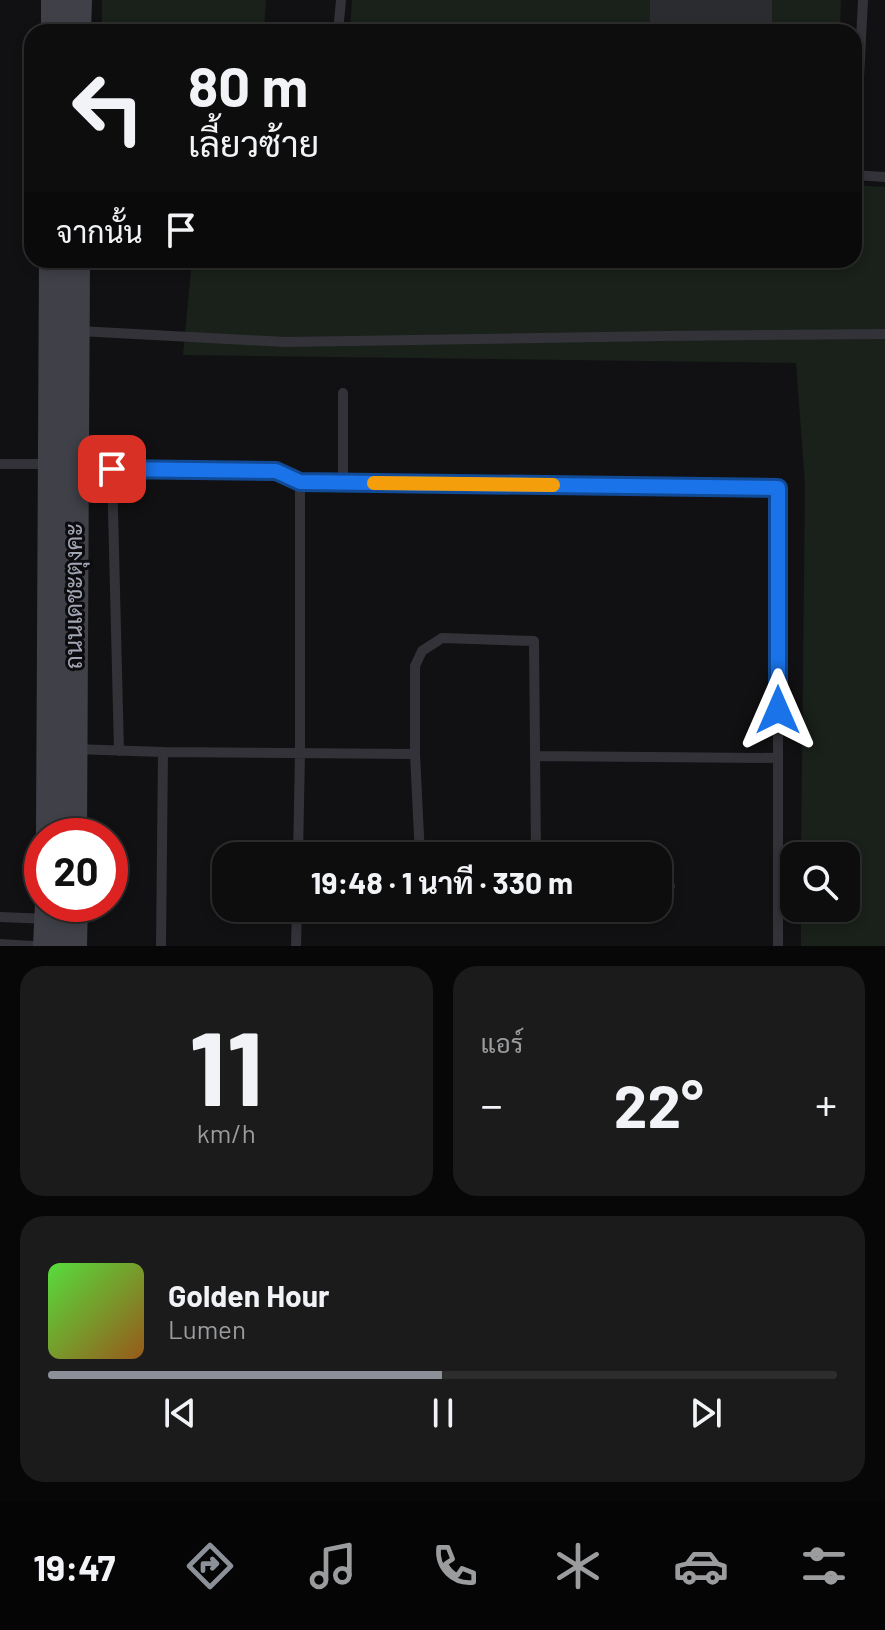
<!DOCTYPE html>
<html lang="th">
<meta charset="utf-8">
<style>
body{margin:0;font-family:Barlow,Sarabun,sans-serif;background:#1b1b1c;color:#f1f3f6;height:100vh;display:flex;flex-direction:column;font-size:30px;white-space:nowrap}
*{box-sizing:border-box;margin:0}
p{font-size:26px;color:#9a9c9e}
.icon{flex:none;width:44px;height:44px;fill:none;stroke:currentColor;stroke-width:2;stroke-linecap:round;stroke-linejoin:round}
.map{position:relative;height:946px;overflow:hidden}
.panel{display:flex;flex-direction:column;gap:20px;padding:20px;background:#070708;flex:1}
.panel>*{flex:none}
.top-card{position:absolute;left:24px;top:24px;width:838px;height:244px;border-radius:24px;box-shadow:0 4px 12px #0003,0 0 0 2px #2d2d2e;background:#0d0d0e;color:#f1f3f6;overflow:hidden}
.fabs{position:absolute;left:780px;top:842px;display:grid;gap:16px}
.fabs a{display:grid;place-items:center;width:80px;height:80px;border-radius:16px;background:#0d0d0e;box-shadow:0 4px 12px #0003,0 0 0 2px #2d2d2e;font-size:40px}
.speed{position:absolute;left:24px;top:818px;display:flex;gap:16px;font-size:40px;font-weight:700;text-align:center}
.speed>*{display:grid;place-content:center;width:104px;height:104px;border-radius:50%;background:#0d0d0e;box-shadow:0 4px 12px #0003,0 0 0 2px #2d2d2e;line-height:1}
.speed .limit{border:12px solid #d22;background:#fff;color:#111}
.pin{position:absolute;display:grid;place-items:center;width:68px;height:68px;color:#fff;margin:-34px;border-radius:16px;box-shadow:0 4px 12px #0006}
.me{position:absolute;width:88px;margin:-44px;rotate:0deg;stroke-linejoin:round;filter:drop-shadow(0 0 6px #0008)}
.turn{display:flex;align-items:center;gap:28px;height:168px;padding:0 32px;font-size:36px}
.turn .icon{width:104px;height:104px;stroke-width:2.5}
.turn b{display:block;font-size:56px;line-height:68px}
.then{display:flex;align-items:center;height:76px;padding:0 32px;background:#0003;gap:16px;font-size:30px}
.big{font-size:60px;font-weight:700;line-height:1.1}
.panel .tile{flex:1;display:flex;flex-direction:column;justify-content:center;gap:12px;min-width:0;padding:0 28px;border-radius:24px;background:#1b1b1c}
.panel .dial{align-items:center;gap:0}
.dial b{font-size:104px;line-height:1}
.song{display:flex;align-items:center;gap:24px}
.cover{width:96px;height:96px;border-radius:12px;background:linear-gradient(135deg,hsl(110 70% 55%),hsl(30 70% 35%))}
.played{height:8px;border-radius:4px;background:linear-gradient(90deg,#8c9099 50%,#2d2d2e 50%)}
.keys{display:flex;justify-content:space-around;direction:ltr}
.heat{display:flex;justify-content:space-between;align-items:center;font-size:44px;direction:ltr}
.panel .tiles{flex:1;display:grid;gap:20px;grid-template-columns:1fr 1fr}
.tile:last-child{grid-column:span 2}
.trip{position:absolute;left:212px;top:842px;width:460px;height:80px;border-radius:24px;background:#0d0d0e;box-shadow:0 4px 12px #0003,0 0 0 2px #2d2d2e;font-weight:700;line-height:80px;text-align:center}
.tabs{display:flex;height:128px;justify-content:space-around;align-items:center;background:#050506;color:#9a9c9e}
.tabs .icon{width:56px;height:56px}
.tabs .selected{color:#8c9099}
.tabs b{font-size:36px;color:#f1f3f6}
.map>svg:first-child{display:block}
.green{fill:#19211a}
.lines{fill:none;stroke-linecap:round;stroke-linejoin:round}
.runway{stroke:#2b2c30;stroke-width:122}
.lane{stroke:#323238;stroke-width:10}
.secondary{stroke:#404148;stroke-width:28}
.route-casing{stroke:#114b97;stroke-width:20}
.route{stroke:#1a73e8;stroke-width:14}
.slow{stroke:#f59e0b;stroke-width:14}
.labels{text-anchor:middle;stroke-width:6;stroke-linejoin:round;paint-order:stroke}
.street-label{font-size:24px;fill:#a1a6b4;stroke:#0c0c0e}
</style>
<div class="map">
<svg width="885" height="946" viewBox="0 0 885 946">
<rect width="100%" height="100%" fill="#111113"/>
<path class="green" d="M 102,0 L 266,0 L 264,29 L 296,32 L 102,32 Z
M 352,0 L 679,0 L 679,32 L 350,32 Z
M 744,0 L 841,0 L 840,32 L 744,32 Z
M 854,185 L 885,187 L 885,946 L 801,946 L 801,908 L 846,908 L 846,856 L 801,856 L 805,484 L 796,363 L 183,355 L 192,260 L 854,260 Z"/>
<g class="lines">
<path class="runway" d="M 711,0 L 711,32"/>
<path class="lane" d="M 338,32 L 341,0
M 854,174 L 863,0
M 854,175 L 885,177
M 79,331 L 285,342 L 664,336 L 885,334
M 343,393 L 343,483
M 0,464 L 50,464
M 74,749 L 163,752 L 415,754
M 119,751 L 112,469 L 276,471 L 300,482 L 778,488 L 778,946
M 535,756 L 778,758
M 298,856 L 300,753 L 300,482
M 420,856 L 415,754 L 415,666 L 422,651 L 442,638 L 534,641 L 536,856
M 658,885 L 670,886
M 0,917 L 48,919
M 0,944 L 33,946
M 161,946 L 163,752
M 296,946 L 297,908"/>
<path class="secondary" d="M 55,32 L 55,0
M 77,32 L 78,0
M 50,836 L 53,260
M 73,836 L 76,260
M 47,946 L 49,904
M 73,946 L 74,904"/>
</g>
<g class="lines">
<g class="route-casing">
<path id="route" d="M 112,469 L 276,471 L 300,482 L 778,488 L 778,710"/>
</g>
<use href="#route" class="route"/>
<path class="slow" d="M 374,483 L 553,485"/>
</g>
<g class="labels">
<g class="street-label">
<text transform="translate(74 596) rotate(-90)" y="8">ถนนเดชะตุงคะ</text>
</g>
</g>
</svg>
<div class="fabs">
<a><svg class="icon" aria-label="search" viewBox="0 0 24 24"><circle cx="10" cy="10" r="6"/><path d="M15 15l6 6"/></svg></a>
</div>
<div class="speed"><div class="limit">20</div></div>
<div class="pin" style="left:112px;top:469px;background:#d93025"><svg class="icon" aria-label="arrive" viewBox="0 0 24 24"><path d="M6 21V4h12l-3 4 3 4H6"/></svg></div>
<svg class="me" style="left:778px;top:710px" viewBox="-20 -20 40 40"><path d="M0-17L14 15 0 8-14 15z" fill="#1a73e8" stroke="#fff" stroke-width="4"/></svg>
<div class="trip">19:48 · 1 นาที · 330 m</div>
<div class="top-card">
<div class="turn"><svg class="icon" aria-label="left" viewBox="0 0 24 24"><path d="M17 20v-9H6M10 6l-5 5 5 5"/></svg><div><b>80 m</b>เลี้ยวซ้าย</div></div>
<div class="then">จากนั้น<svg class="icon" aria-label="arrive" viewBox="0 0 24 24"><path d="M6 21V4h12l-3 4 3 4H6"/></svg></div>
</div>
</div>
<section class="panel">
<div class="tiles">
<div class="tile dial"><b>11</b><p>km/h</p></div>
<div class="tile"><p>แอร์</p>
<div class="heat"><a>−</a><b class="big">22°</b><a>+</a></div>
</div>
<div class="tile">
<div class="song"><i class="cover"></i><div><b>Golden Hour</b><p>Lumen</p></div></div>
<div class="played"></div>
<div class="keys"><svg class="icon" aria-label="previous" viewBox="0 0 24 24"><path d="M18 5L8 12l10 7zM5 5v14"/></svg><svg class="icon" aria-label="pause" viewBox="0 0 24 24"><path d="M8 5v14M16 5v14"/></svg><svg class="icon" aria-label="next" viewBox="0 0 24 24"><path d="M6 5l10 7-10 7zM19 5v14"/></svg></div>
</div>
</div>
</section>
<nav class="tabs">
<b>19:47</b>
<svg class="icon selected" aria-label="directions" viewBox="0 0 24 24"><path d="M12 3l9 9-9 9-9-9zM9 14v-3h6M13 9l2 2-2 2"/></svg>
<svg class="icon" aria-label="music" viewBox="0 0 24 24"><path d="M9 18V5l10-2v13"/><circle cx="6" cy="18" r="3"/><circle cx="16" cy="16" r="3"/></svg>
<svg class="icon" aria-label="phone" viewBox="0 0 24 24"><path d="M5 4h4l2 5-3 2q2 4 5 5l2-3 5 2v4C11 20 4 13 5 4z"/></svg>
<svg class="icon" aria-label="climate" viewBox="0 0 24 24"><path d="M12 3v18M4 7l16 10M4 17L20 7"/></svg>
<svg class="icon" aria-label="car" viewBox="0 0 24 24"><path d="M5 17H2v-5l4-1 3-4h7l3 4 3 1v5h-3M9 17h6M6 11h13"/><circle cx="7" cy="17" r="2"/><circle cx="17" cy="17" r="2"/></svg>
<svg class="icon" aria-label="filters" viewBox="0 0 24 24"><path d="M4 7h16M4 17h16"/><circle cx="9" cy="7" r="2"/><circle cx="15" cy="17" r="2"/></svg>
</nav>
